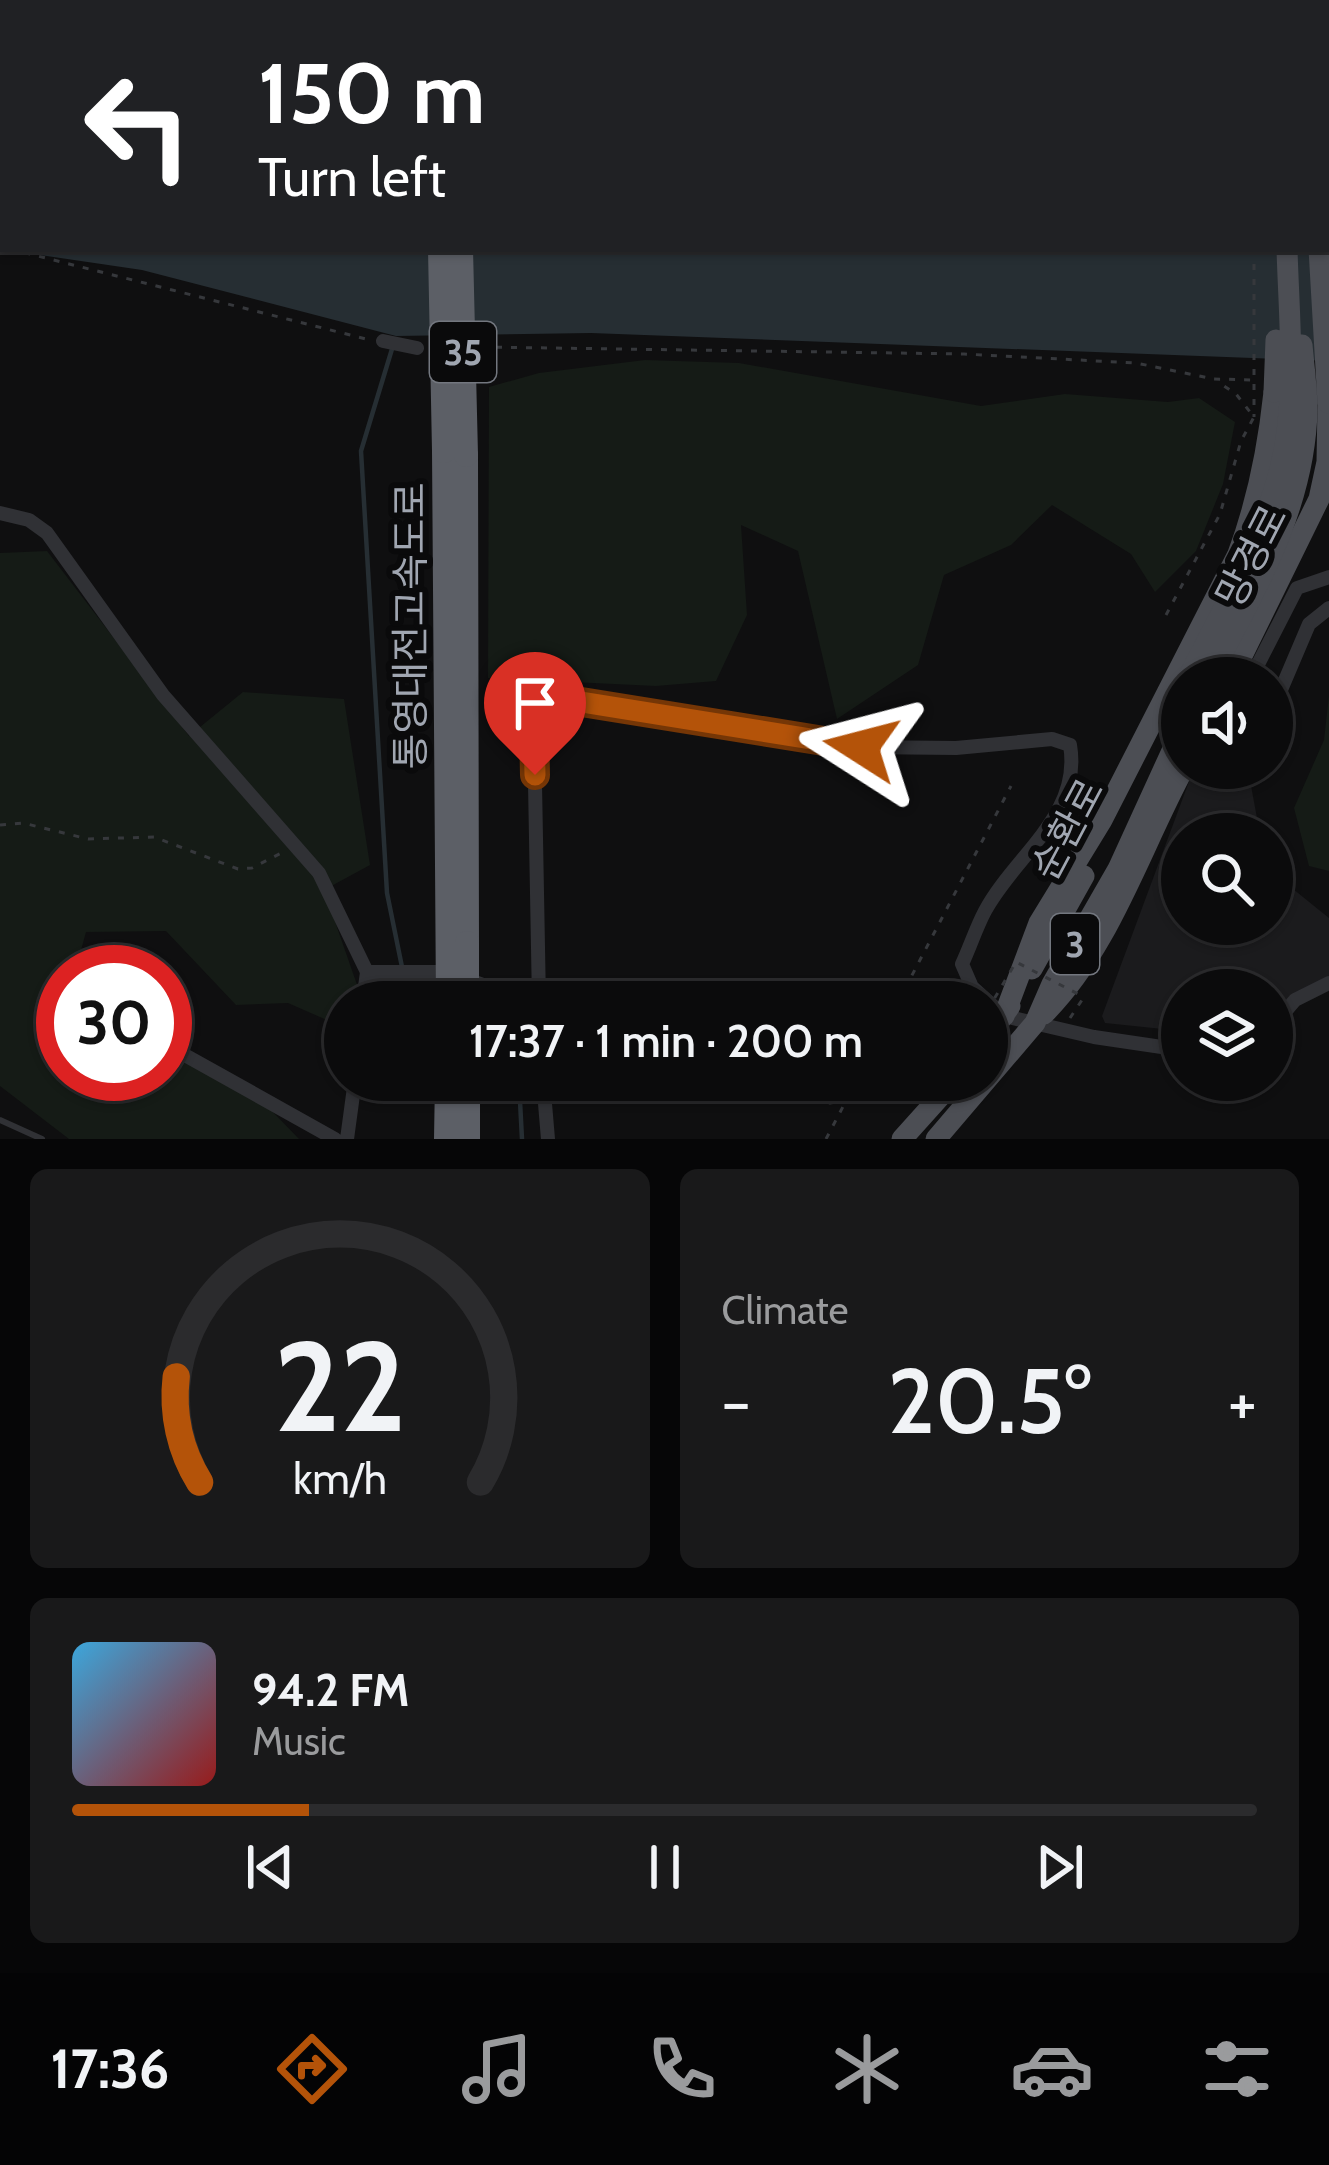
<!DOCTYPE html>
<meta charset="utf-8">
<style>
body{margin:0;font-family:Cabin,"Noto Sans KR",sans-serif;background:#19191a;color:#f1f3f6;height:100vh;display:flex;flex-direction:column;font-size:45px;white-space:nowrap}
*{box-sizing:border-box;margin:0}
p{font-size:39px;color:#9a9b9d}
.icon{flex:none;width:66px;height:66px;fill:none;stroke:currentColor;stroke-width:2;stroke-linecap:round;stroke-linejoin:round}
.map{position:relative;height:1139px;overflow:hidden}
.drawer{display:flex;flex-direction:column;gap:30px;padding:30px;background:#060607;flex:1}
.drawer>*{flex:none}
.banner{position:absolute;left:0px;top:0px;width:1329px;height:252px;box-shadow:0 3px 9px #0004,0 0 0 3px #2b2b2d;background:#202124;color:#fff;overflow:hidden}
.controls{position:absolute;left:1161px;top:657px;display:grid;gap:24px}
.controls a{display:grid;place-items:center;width:132px;height:132px;border-radius:50%;background:#0b0b0c;box-shadow:0 3px 9px #0004,0 0 0 3px #2b2b2d;font-size:60px}
.speed{position:absolute;left:36px;top:945px;display:flex;gap:24px;font-size:60px;font-weight:700;text-align:center}
.speed>*{display:grid;place-content:center;width:156px;height:156px;border-radius:50%;background:#0b0b0c;box-shadow:0 3px 9px #0004,0 0 0 3px #2b2b2d;line-height:1}
.speed .limit{border:18px solid #d22;background:#fff;color:#111}
.pin{position:absolute;display:grid;place-items:center;width:102px;height:102px;color:#fff;margin:-123px -51px;border-radius:50% 50% 50% 0;rotate:-45deg;box-shadow:0 0 12px #0007}
.pin .icon{rotate:45deg}
.me{position:absolute;width:132px;margin:-66px;rotate:279deg;stroke-linejoin:round;filter:drop-shadow(0 0 9px #0008)}
.turn{display:flex;align-items:center;gap:42px;height:252px;padding:0 60px;font-size:54px}
.turn .icon{width:156px;height:156px;stroke-width:2.5}
.turn b{display:block;font-size:84px;line-height:102px}
.big{font-size:90px;font-weight:600;line-height:1.1}
.drawer .card{flex:1;display:flex;flex-direction:column;justify-content:center;gap:18px;min-width:0;padding:0 42px;border-radius:18px;background:#19191a}
.drawer .dial{align-items:center;gap:0}
.dial svg{height:312px;overflow:visible;fill:none;stroke:#2b2b2d;stroke-width:7;stroke-linecap:round;text-anchor:middle}
.dial text{fill:#f1f3f6;stroke:none}
.song{display:flex;align-items:center;gap:36px}
.cover{width:144px;height:144px;border-radius:18px;background:linear-gradient(135deg,hsl(200 70% 55%),hsl(0 70% 35%))}
.played{height:12px;border-radius:6px;background:linear-gradient(90deg,#b45309 20%,#2b2b2d 20%)}
.keys{display:flex;justify-content:space-around;direction:ltr}
.heat{display:flex;justify-content:space-between;align-items:center;font-size:66px;direction:ltr}
.drawer .tiles{flex:1;display:grid;gap:30px;grid-template-columns:1fr 1fr}
.card:last-child{grid-column:span 2}
.trip{position:absolute;left:324px;top:981px;width:684px;height:120px;border-radius:60px;background:#0b0b0c;box-shadow:0 3px 9px #0004,0 0 0 3px #2b2b2d;font-weight:600;line-height:120px;text-align:center}
.tab-bar{display:flex;height:192px;justify-content:space-around;align-items:center;background:#040405;color:#9a9b9d}
.tab-bar .icon{width:84px;height:84px}
.tab-bar .current{color:#b45309}
.tab-bar b{font-size:54px;color:#f1f3f6}
.map>svg:first-child{display:block}
.built{fill:#1b1b1d}
.green{fill:#151b16}
.water{fill:#262e33}
.lines{fill:none;stroke-linecap:round;stroke-linejoin:round}
.stream{stroke:#262e33;stroke-width:4.5}
.path{stroke:#36383c;stroke-width:3;stroke-dasharray:6 9;stroke-linecap:butt}
.lane{stroke:#303135;stroke-width:6}
.street{stroke:#303135;stroke-width:14}
.primary{stroke:#4c4e54;stroke-width:21}
.highway{stroke:#5c5f66;stroke-width:24}
.path-bridge{stroke:#36383c;stroke-width:3;stroke-dasharray:6 9;stroke-linecap:butt}
.primary-bridge{stroke:#4c4e54;stroke-width:21}
.highway-bridge{stroke:#5c5f66;stroke-width:24}
.route-casing{stroke:#753606;stroke-width:30}
.route{stroke:#b45309;stroke-width:21}
.labels{text-anchor:middle;stroke-width:12;stroke-linejoin:round;paint-order:stroke}
.shield{fill:#0a0a0b;stroke:#73777f;stroke-width:3}
.shield-label{font-size:36px;font-weight:bold;fill:#a0a6b1}
.street-label{font-size:39px;fill:#a0a6b1;stroke:#0a0a0b}
</style>
<div class="map">
<svg width="1329" height="1139" viewBox="0 0 1329 1139">
<rect width="100%" height="100%" fill="#0f0f10"/>
<path class="built" d="M 1194,768 L 1237,768 L 1249,775 L 1260,834 L 1182,834 L 1182,924 L 1272,924 L 1272,872 L 1329,918 L 1329,976 L 1272,1014 L 1272,990 L 1182,990 L 1182,1031 L 1105,1023 L 1102,1016 Z"/>
<path class="green" d="M 645,360 L 739,363 L 981,406 L 1065,394 L 1168,402 L 1199,398 L 1235,422 L 1223,484 L 1196,551 L 1155,592 L 1131,554 L 1052,505 L 1011,545 L 944,575 L 918,665 L 837,719 L 798,551 L 741,525 L 747,615 L 716,681 L 656,686 L 488,678 L 489,387 L 539,373 Z
M 47,551 L 189,736 L 243,692 L 344,699 L 370,865 L 324,890 L 362,999 L 345,1002 L 345,1028 L 288,1003 L 236,1005 L 166,931 L 86,932 L 75,972 L 63,972 L 63,1074 L 165,1074 L 165,1040 L 270,1109 L 299,1139 L 69,1139 L 0,1086 L 0,553 Z
M 1329,695 L 1329,871 L 1309,866 L 1294,808 L 1324,740 Z"/>
<path class="water" d="M 0,0 L 1329,0 L 1329,361 L 591,333 L 396,336 L 142,270 L 40,255 L 34,249 L 1326,249 L 1326,3 L 3,3 L 3,235 Z"/>
<g class="lines">
<path class="stream" d="M 392,349 L 361,451 L 387,893 L 402,967
M 404,978 L 409,1002
M 515,1080 L 519,1082 L 522,1139"/>
<path class="path" d="M 1253,0 L 1253,3
M 0,246 L 3,247
M 10,249 L 370,340
M 481,347 L 964,354 L 1136,363 L 1214,379 L 1255,380
M 1166,615 L 1220,514 L 1241,441 L 1254,417 L 1236,394 L 1218,382
M 0,825 L 23,823 L 88,839 L 154,837 L 238,869 L 252,868 L 285,851
M 898,1002 L 1011,786
M 1070,1018 L 1084,997
M 799,1092 L 830,1103 L 890,1094 L 903,1080
M 826,1139 L 857,1080"/>
<path class="lane" d="M 0,1120 L 42,1139"/>
<path class="street" d="M 383,341 L 417,348
M 0,513 L 29,520 L 47,533 L 163,695 L 319,873 L 367,972 L 363,1002
M 1251,678 L 1297,588 L 1329,577
M 1272,711 L 1309,624 L 1329,608
M 367,972 L 448,972 L 529,1002
M 539,1002 L 534,729 L 569,700 L 861,747 L 956,748 L 1052,739 L 1070,745 C 1082,815 1015,855 985,911 C 976,928 970,947 962,964 L 972,987 L 1004,1016 L 1094,1037 L 1182,1050
M 1272,1027 L 1295,1000 L 1329,983
M 165,1044 L 335,1139
M 543,1080 L 548,1139
M 347,1139 L 355,1080"/>
<path class="primary" d="M 1282,0 L 1282,3
M 1298,0 L 1298,3
M 1313,0 L 1313,3
M 1231,678 L 1319,499 L 1327,462 L 1328,403
M 1032,969 L 1084,876
M 1044,1014 C 1110,948 1140,849 1184,768
M 1004,1016 L 1039,923 L 1102,820 L 1238,554 C 1258,500 1268,449 1274,392
M 987,1039 L 1010,1006
M 902,1139 L 955,1080
M 936,1139 L 1035,1023 L 1052,984 L 1118,869 L 1182,729"/>
<path class="highway" d="M 436,0 L 436,3
M 457,0 L 457,3
M 444,451 L 448,1002
M 466,455 L 467,943
M 468,1080 L 468,1139
M 446,1139 L 447,1080"/>
<path class="path-bridge" d="M 1254,249 L 1254,417
M 987,1011 L 1016,962 L 1084,997"/>
<path class="primary-bridge" d="M 1319,249 L 1328,403
M 1274,392 L 1276,340
M 1188,678 C 1222,611 1259,546 1279,473 C 1298,402 1289,322 1287,249
M 1209,678 C 1253,595 1305,508 1307,410 C 1307,389 1304,367 1302,345"/>
<path class="highway-bridge" d="M 440,249 L 444,451
M 461,249 L 466,455
M 467,943 L 467,1002"/>
</g>
<g class="lines">
<g class="route-casing">
<path id="route" d="M 535,775 L 534,729 L 569,700 L 861,747"/>
</g>
<use href="#route" class="route"/>
</g>
<g class="labels">
<g class="shield">
<rect x="430" y="322" width="66" height="60" rx="9"/>
<rect x="1051" y="914" width="48" height="60" rx="9"/>
</g>
<g class="shield-label">
<text x="463" y="365">35</text>
<text x="1075" y="957">3</text>
</g>
<g class="street-label">
<text transform="translate(1251 556) rotate(-63)" y="14">망경로</text>
<text transform="translate(410 626) rotate(-90)" y="14">통영대전고속도로</text>
<text transform="translate(1067 829) rotate(-62)" y="14">순환로</text>
</g>
</g>
</svg>
<div class="controls">
<a><svg class="icon" aria-label="sound" viewBox="0 0 24 24"><path d="M4 9h4l5-4v14l-5-4H4zM17 9q2 3 0 6"/></svg></a>
<a><svg class="icon" aria-label="search" viewBox="0 0 24 24"><circle cx="10" cy="10" r="6"/><path d="M15 15l6 6"/></svg></a>
<a><svg class="icon" aria-label="layers" viewBox="0 0 24 24"><path d="M12 4l9 5-9 5-9-5zM3 14l9 5 9-5"/></svg></a>
</div>
<div class="speed"><div class="limit">30</div></div>
<div class="pin" style="left:535px;top:775px;background:#d93025"><svg class="icon" aria-label="arrive" viewBox="0 0 24 24"><path d="M6 21V4h12l-3 4 3 4H6"/></svg></div>
<svg class="me" style="left:861px;top:747px" viewBox="-20 -20 40 40"><path d="M0-17L14 15 0 8-14 15z" fill="#b45309" stroke="#fff" stroke-width="4"/></svg>
<div class="trip">17:37 · 1 min · 200 m</div>
<div class="banner">
<div class="turn"><svg class="icon" aria-label="left" viewBox="0 0 24 24"><path d="M17 20v-9H6M10 6l-5 5 5 5"/></svg><div><b>150 m</b>Turn left</div></div>
</div>
</div>
<section class="drawer">
<div class="tiles">
<div class="card dial"><svg viewBox="0 0 100 80">
<path d="M14 69A42 42 0 1 1 86 69"/>
<path d="M14 69A42 42 0 0 1 8 42" stroke="#b45309"/>
<text x="50" y="56" font-size="32" font-weight="700">22</text>
<text x="50" y="72" font-size="11">km/h</text>
</svg></div>
<div class="card"><p>Climate</p>
<div class="heat"><a>−</a><b class="big">20.5°</b><a>+</a></div>
</div>
<div class="card">
<div class="song"><i class="cover"></i><div><b>94.2 FM</b><p>Music</p></div></div>
<div class="played"></div>
<div class="keys"><svg class="icon" aria-label="previous" viewBox="0 0 24 24"><path d="M18 5L8 12l10 7zM5 5v14"/></svg><svg class="icon" aria-label="pause" viewBox="0 0 24 24"><path d="M8 5v14M16 5v14"/></svg><svg class="icon" aria-label="next" viewBox="0 0 24 24"><path d="M6 5l10 7-10 7zM19 5v14"/></svg></div>
</div>
</div>
</section>
<nav class="tab-bar">
<b>17:36</b>
<svg class="icon current" aria-label="directions" viewBox="0 0 24 24"><path d="M12 3l9 9-9 9-9-9zM9 14v-3h6M13 9l2 2-2 2"/></svg>
<svg class="icon" aria-label="music" viewBox="0 0 24 24"><path d="M9 18V5l10-2v13"/><circle cx="6" cy="18" r="3"/><circle cx="16" cy="16" r="3"/></svg>
<svg class="icon" aria-label="phone" viewBox="0 0 24 24"><path d="M5 4h4l2 5-3 2q2 4 5 5l2-3 5 2v4C11 20 4 13 5 4z"/></svg>
<svg class="icon" aria-label="climate" viewBox="0 0 24 24"><path d="M12 3v18M4 7l16 10M4 17L20 7"/></svg>
<svg class="icon" aria-label="car" viewBox="0 0 24 24"><path d="M5 17H2v-5l4-1 3-4h7l3 4 3 1v5h-3M9 17h6M6 11h13"/><circle cx="7" cy="17" r="2"/><circle cx="17" cy="17" r="2"/></svg>
<svg class="icon" aria-label="filters" viewBox="0 0 24 24"><path d="M4 7h16M4 17h16"/><circle cx="9" cy="7" r="2"/><circle cx="15" cy="17" r="2"/></svg>
</nav>
